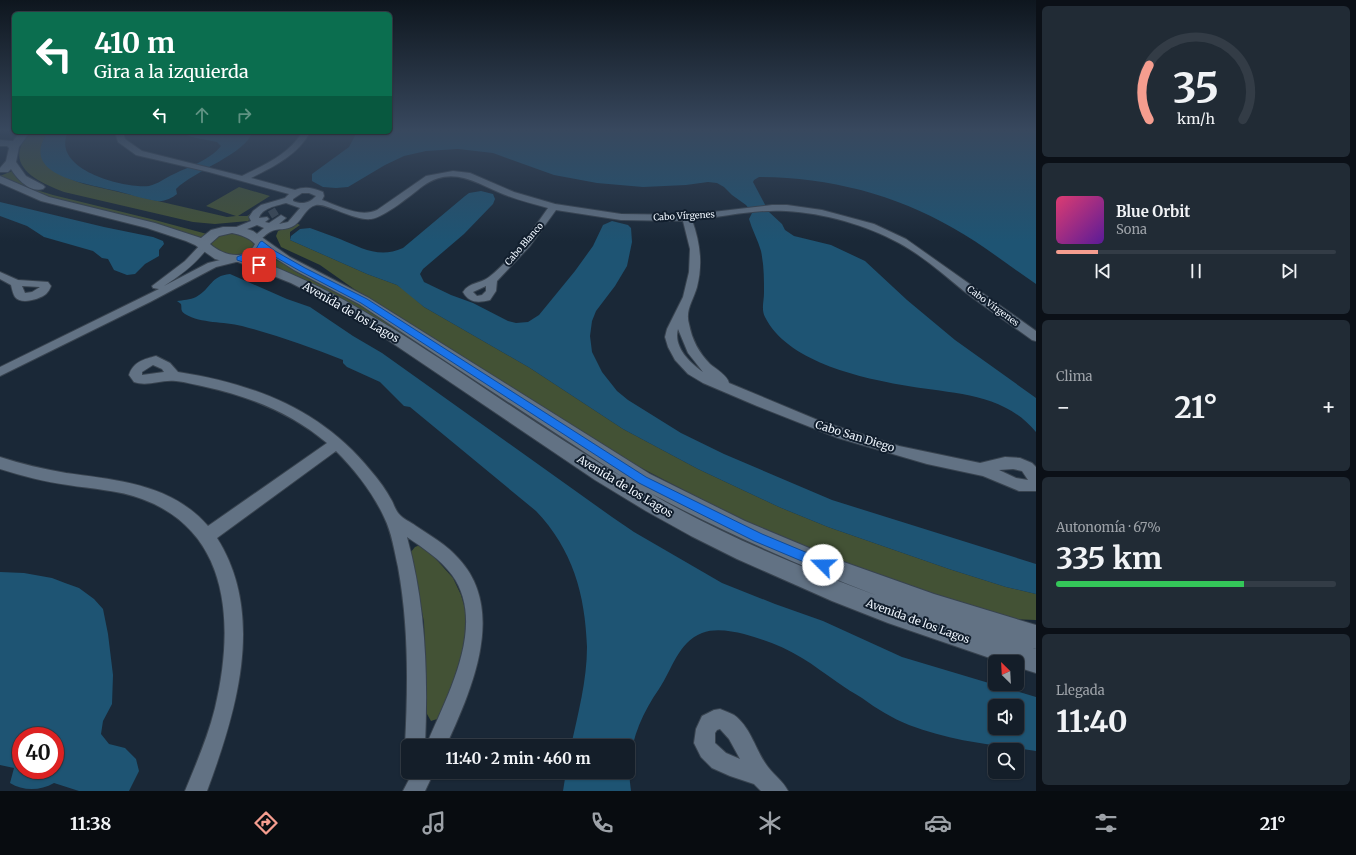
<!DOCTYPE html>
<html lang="es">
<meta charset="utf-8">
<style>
body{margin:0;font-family:Merriweather,serif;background:#212b35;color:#f1f3f6;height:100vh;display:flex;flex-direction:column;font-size:15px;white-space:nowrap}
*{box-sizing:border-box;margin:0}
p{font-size:13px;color:#9da2a8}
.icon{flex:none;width:22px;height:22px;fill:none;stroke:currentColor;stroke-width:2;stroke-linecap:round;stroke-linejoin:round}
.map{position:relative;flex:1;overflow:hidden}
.drawer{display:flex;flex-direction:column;gap:6px;padding:6px;background:#0b1017;width:320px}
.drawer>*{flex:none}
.hud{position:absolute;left:12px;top:12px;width:380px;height:122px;border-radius:6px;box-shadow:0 1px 3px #0004,0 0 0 1px #333c46;background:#0b6e4f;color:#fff;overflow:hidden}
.needle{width:26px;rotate:336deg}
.controls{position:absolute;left:988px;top:655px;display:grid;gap:8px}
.controls a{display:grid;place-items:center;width:36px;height:36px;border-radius:6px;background:#141e29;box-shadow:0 1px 3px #0004,0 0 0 1px #333c46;font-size:20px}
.speed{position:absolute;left:12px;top:727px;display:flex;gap:8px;font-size:20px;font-weight:700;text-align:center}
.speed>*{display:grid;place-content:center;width:52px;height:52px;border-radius:50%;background:#141e29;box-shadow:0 1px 3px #0004,0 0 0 1px #333c46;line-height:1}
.speed .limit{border:6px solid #d22;background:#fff;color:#111}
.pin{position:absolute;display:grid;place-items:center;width:34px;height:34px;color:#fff;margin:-17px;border-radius:8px;box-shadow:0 2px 6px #0006}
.me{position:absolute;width:44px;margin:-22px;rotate:292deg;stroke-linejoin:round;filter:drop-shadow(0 0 3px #0008)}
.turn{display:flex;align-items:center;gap:14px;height:84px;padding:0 16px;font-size:18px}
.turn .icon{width:52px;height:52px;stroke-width:2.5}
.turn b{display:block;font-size:28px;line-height:34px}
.lanes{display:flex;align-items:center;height:38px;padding:0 16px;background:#0003;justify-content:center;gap:20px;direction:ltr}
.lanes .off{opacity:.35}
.big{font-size:30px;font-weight:700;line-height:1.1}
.drawer .tile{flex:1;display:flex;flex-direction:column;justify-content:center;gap:6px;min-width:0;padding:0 14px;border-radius:6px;background:#212b35}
.drawer .dial{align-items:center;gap:0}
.dial svg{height:104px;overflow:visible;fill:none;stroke:#333c46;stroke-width:7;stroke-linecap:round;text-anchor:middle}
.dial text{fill:#f1f3f6;stroke:none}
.song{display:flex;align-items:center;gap:12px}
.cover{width:48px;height:48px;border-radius:6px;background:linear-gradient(135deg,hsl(340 70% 55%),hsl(270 70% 35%))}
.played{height:4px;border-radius:2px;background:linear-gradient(90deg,#f59d8f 15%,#333c46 15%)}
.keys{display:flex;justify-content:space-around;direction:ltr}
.heat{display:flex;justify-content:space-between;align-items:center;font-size:22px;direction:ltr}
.charge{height:6px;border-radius:3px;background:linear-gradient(90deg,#34c759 67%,#333c46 0)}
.trip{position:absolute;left:401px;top:739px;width:234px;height:40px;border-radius:6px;background:#141e29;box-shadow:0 1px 3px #0004,0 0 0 1px #333c46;font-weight:700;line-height:40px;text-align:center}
.menu{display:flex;height:64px;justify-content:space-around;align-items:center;background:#080c10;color:#9da2a8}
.menu .icon{width:28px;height:28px}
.menu .on{color:#f59d8f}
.menu b{font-size:18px;color:#f1f3f6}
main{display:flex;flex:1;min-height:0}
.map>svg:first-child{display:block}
.green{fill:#435235}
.water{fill:#1e5473;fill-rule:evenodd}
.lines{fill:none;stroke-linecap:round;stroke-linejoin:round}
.minor-tunnel{stroke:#3a4755;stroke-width:8;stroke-dasharray:8 4.5;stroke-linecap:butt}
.minor-casing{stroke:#38434f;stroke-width:2}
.tertiary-casing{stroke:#38434f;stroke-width:2}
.minor{fill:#627284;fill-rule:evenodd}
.tertiary{fill:#627284;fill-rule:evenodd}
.route{fill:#1a73e8;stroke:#114b97}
.labels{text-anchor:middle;stroke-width:4;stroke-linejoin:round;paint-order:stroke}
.far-street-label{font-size:9px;fill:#eef5fd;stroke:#111e2d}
.street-label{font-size:11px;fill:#eef5fd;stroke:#111e2d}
</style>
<main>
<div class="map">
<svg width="1036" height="791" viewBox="0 0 1036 791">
<rect width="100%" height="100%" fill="#1a2837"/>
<path class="green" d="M 30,132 L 48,132 C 27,162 59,176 84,184 L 227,217 L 236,216 L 206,206 L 239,187 L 270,196 L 238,216 L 247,216 L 252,213 L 252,218 L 248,221 L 215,224 L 193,222 L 64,192 C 37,182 1,165 30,132 Z
M 12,171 L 21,181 L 33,189 L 53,195 L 151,219 L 207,234 L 202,238 L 50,197 L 30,191 L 0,176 Z
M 296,223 L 300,225 L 290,232 L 290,240 L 367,274 L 397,285 L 406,291 L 424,307 L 530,368 L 623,429 L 698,469 L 779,507 L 828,527 L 949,569 L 1006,587 L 1036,594 L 1036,620 L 1006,619 L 873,575 L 741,520 L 626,460 L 354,289 L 320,265 L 281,247 L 276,236 L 278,231 Z
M 231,233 L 251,238 L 257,247 L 242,256 L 223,254 L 210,245 L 210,241 L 218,235 Z
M 265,252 L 270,257 L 308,275 L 364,306 L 615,468 L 952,628 L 765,554 L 659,501 L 301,279 L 254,258 Z
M 420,545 L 426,548 L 453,578 L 461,595 L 466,612 L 468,632 L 445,710 L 437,719 L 431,721 L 427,714 L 424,622 L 410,553 L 415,547 Z"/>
<path class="water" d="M 390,131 L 1036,131 L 1036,284 C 1009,266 982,244 953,228 C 895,194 826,177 759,177 L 754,180 L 753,182 L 769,212 L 782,224 L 785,230 L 794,236 L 831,245 L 865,261 L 907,300 L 955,340 L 1036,398 L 1036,432 C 1002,391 949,394 902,385 C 857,377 787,361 765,317 C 761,309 764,301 764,293 C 764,279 764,265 761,251 C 758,240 752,230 749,219 L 752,213 L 746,205 L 732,195 L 724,187 L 717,183 L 708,182 L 686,185 L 643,187 L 597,183 L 554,175 L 493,153 L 458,149 L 426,151 L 404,156 L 385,165 L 348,187 L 336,188 L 323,187 L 312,181 L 312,174 L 349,147 L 357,132 L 390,132 Z
M 48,132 L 68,132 C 50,169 123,189 149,186 C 158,184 165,178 174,174 C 188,167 210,160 221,146 L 217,142 L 192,137 L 178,132 L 252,132 C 247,153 194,171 176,189 L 177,194 C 172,198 164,202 157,201 C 142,199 127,193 112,190 C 85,183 18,175 48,132 Z
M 481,191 L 493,194 L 495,199 L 493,204 L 464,234 L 423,269 L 420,274 L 424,282 L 451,295 L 473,303 L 508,321 L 516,323 L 528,322 L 539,315 L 575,271 L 593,246 L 603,225 L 612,221 L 628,225 L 631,228 L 632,242 L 627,266 L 615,286 L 596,311 L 592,321 L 590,336 L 592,352 L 602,372 L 617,391 L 628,400 L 681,433 L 724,454 L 832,500 L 1036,564 L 1036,594 L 1006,587 L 949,569 L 828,527 L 779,507 L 698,469 L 623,429 L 530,368 L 424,307 L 397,285 L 367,274 L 290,240 L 291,236 L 300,229 L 310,228 C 320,232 330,235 340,239 C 362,248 379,259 403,248 L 465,196 L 469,193 Z
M 0,202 L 104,227 L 153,237 L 163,241 L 164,244 L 159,250 L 159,256 L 145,264 L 135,274 L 127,275 L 114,270 L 108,259 L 102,258 L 93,251 L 44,237 L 27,226 L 0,216 Z
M 230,274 L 287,299 L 310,307 L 353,336 L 382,353 L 612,517 L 634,532 L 722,583 L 775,604 L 823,621 L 902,657 L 1036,697 L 1036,751 C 992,745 951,741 909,725 C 892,718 877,709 862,698 C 854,693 845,688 837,682 C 825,674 814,665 802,658 C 784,647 765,640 744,634 C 731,631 715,628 702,633 C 678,642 672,670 659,689 C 638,719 625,754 631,791 L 563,791 L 566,772 L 628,772 L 628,746 L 571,746 C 578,714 587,680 587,647 C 585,594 573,550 536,511 L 410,407 L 404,406 L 380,382 L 347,367 L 343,363 L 343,360 C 310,347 276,335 242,326 C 223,321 202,324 185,314 C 180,311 182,308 181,304 L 177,301 C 183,300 190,300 196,297 C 212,288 210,276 230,274 ZM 995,706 L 1017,706 L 1017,728 L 995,728 Z
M 0,572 L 24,573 L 52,578 L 65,583 L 79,588 L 94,599 L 103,609 L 108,634 L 113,675 L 112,704 L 103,721 L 101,734 L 109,744 L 125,748 L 136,759 L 139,771 L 129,791 L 79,791 L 54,783 C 40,791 23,791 10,783 L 14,768 L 0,765 ZM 21,736 L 55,736 L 55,770 L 21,770 Z"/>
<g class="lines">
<path class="minor-tunnel" d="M 270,215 L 280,209"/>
<g class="minor-casing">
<path id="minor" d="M 115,132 L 123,132 L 125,139 L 142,151 L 242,176 C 264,165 290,154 302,132 L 310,132 C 298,155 273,167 251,178 L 295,190 C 305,186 313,188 323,192 L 324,196 L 322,200 C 339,206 360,218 377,210 L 426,176 L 453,171 L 470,173 L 514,192 L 555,204 L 621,214 L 687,215 L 772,205 L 787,205 L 822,210 L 874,224 L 906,239 L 1036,331 L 1036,341 L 1032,340 C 1010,324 987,309 965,292 C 944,275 923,256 899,243 C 866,225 824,213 786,211 C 755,209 723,217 692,220 C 700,242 703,264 697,287 C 693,301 685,310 689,324 C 692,340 699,353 710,364 C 716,369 728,376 729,383 L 820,421 L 899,446 L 980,463 L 1005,457 L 1020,458 L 1032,463 L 1036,467 L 1036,491 L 1019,491 L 983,476 L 927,464 L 838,438 L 757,406 L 703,383 L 688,374 L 675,360 L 668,347 L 665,337 L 667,329 L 683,297 L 689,272 L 690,249 L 683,221 L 621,220 L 556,210 L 530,246 L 497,281 L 496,291 L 490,300 C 478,303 469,303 463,292 C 469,282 480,284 489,277 C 511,260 532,231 548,208 C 535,204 521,201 508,196 C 478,185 454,164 423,186 C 411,195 385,217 371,219 C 354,221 326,203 316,205 C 306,207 303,219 295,225 C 287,231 277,228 272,231 C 266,233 263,239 257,241 L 252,238 L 264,228 L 257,225 L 237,233 L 232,230 L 234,228 L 251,221 L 249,217 L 253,211 L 261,205 L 285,198 L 289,194 L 209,172 L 136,155 L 118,142 ZM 302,193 L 309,193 L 316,196 C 310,203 302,205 293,201 L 293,199 ZM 286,203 L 300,208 L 288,222 L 279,224 L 286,218 L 281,215 L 269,223 L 265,222 L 269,219 L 267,217 L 259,218 C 262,208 276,206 286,203 ZM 486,286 L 486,291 L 482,295 L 477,296 L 473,292 ZM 678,329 L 688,353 L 703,372 C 690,363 673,347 678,329 ZM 1013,469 L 1022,471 L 1028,480 L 1016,478 L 999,470 Z
M 204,243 L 209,246 C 197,263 181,275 164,286 L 208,263 L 236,256 L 241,259 L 240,261 L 216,267 L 150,302 L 0,376 L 0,367 L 159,289 L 153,288 L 152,286 L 185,261 L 201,244 Z
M 0,272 L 18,280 L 48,282 L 51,286 C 50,289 48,292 46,294 C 40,299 21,305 15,297 C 13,294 12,289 11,285 L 0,279 ZM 22,286 L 40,287 L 32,292 L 25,293 Z
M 156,356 L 170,363 L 178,372 C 254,384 321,409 371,471 C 379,480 386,490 392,501 C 394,505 396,511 399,514 C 403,519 411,522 416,526 C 431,536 447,545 459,559 C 507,611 471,691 446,746 L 426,746 C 446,697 488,625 452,575 C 440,559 423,548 407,537 C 426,606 428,675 425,746 L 408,746 L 408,753 L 405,746 C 408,686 409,627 398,567 C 394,550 392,533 384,517 C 373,493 355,470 336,451 L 217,538 C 266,615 236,713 207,791 L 185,791 C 196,764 208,737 215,708 C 234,628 232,532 142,499 C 119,490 92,489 68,485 C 45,482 22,476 0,469 L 0,457 C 22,464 43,469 66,473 C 117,480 172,484 208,526 L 327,443 C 291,413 251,397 206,387 C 196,385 186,382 176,381 C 161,379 148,387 134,382 L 129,375 C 133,362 144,359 156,356 ZM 153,365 L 162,369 L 164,372 L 142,375 L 142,372 Z
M 720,709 C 725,711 730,713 734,715 C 751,727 756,752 768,767 C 775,776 783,781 788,791 L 761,791 L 754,784 L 730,776 L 712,768 L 701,757 L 694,743 L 696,729 L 702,716 L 714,710 ZM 720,729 L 729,739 L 740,759 L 726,753 L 715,743 L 715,733 L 717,730 Z
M 413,772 L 434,772 L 425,791 L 403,791 Z"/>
</g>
<g class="tertiary-casing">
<path id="tertiary" d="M 20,132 L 30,132 L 19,147 L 16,162 L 26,176 L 43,185 L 45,187 L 43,189 C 30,193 17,179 11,169 L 8,172 L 0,172 L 0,168 L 6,161 L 9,148 L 7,146 L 0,146 L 0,140 L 13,141 Z
M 0,176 L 49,197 L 155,223 L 201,238 L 211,230 L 223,227 L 241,227 L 253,231 L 290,257 L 369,298 L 650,474 L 745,521 L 838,560 L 934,594 L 1036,625 L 1036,649 L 1030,647 L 1036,649 L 1036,673 L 1017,667 L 1017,662 L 1001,662 L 987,657 L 888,623 L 832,601 L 737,559 L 691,536 L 646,511 L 595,480 L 370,328 L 318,297 L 291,283 L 238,262 L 226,262 L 215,259 L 195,245 L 186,241 L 147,228 L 41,201 L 0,183 ZM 232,233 C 241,235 248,237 255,244 C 246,262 222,255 210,244 L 219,236 ZM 264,251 L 294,270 L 359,304 L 624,478 C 565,443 508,404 451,366 C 388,325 325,284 253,259 ZM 650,493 C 724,532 800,566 878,596 C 800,567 722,535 650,493 Z"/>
</g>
<use href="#minor" class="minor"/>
<use href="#tertiary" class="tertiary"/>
</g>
<linearGradient id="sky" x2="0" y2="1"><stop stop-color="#0e161e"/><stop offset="0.54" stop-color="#38485e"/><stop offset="1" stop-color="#38485e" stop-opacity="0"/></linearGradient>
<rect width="1036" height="241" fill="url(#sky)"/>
<path class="route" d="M 262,241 L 275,251 L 305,268 L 367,299 L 646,477 L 762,534 L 827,561 L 828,565 L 827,569 L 823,570 L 754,541 L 639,483 L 361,303 L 300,271 L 270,254 L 263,248 L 261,252 L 246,258 L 262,264 L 262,267 L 257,267 L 237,260 L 237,257 L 256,249 L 260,242 Z"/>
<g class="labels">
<g class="far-street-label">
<text transform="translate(684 216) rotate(-3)" y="3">Cabo Vírgenes</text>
<text transform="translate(524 244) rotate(-49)" y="3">Cabo Blanco</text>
<text transform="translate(993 306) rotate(36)" y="3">Cabo Vírgenes</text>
</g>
<g class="street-label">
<text transform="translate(351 312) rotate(30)" y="4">Avenida de los Lagos</text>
<text transform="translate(855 436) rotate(17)" y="4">Cabo San Diego</text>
<text transform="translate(625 486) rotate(31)" y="4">Avenida de los Lagos</text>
<text transform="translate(918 621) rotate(20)" y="4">Avenida de los Lagos</text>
</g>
</g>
</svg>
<div class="controls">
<a><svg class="needle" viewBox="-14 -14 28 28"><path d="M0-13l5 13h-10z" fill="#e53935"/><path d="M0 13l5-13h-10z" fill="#9da2a8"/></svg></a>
<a><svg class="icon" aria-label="sound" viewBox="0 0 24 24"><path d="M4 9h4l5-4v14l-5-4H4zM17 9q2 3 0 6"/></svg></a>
<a><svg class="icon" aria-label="search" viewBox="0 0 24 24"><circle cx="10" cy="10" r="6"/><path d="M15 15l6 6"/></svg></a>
</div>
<div class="speed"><div class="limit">40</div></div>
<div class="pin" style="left:259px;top:265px;background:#d93025"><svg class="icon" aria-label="arrive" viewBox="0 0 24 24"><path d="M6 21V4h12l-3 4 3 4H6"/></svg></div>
<svg class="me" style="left:823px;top:565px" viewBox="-20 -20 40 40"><circle r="19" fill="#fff"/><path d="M0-13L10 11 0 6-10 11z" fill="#1a73e8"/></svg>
<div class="trip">11:40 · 2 min · 460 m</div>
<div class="hud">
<div class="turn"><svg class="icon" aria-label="left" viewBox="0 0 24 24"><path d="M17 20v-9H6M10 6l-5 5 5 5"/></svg><div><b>410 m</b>Gira a la izquierda</div></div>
<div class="lanes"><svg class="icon" aria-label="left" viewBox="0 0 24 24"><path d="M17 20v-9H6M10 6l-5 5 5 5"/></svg><svg class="icon off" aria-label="ahead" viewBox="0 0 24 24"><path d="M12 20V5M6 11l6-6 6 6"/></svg><svg class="icon off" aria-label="right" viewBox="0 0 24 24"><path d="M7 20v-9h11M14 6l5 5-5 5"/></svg></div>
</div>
</div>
<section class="drawer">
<div class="tile dial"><svg viewBox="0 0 100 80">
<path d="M14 69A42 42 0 1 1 86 69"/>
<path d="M14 69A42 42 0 0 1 14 27" stroke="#f59d8f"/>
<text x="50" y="56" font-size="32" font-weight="700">35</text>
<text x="50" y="72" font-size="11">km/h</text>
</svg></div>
<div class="tile">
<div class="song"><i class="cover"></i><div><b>Blue Orbit</b><p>Sona</p></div></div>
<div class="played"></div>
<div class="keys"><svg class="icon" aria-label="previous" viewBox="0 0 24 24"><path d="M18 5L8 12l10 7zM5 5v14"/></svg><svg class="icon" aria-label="pause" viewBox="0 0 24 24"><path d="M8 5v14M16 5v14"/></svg><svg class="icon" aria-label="next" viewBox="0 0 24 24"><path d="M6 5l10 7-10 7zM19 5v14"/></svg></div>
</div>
<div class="tile"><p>Clima</p>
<div class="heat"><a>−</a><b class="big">21°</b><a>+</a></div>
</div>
<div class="tile"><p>Autonomía · 67%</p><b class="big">335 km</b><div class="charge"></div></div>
<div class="tile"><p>Llegada</p><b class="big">11:40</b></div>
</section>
</main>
<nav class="menu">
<b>11:38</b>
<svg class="icon on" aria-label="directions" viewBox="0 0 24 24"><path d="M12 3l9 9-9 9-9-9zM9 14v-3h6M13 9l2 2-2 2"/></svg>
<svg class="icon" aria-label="music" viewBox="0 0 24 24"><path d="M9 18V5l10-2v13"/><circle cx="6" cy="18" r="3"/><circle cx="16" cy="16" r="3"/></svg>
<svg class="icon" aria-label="phone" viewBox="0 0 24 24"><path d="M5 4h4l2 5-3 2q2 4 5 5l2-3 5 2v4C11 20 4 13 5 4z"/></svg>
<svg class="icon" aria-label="climate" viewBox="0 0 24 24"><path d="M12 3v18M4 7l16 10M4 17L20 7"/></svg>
<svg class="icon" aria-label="car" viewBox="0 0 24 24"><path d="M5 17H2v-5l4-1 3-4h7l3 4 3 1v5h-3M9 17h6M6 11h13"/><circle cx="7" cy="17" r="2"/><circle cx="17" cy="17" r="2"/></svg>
<svg class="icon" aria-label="filters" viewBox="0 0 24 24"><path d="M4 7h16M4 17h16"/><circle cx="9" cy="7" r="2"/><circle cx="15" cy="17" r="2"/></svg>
<b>21°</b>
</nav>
